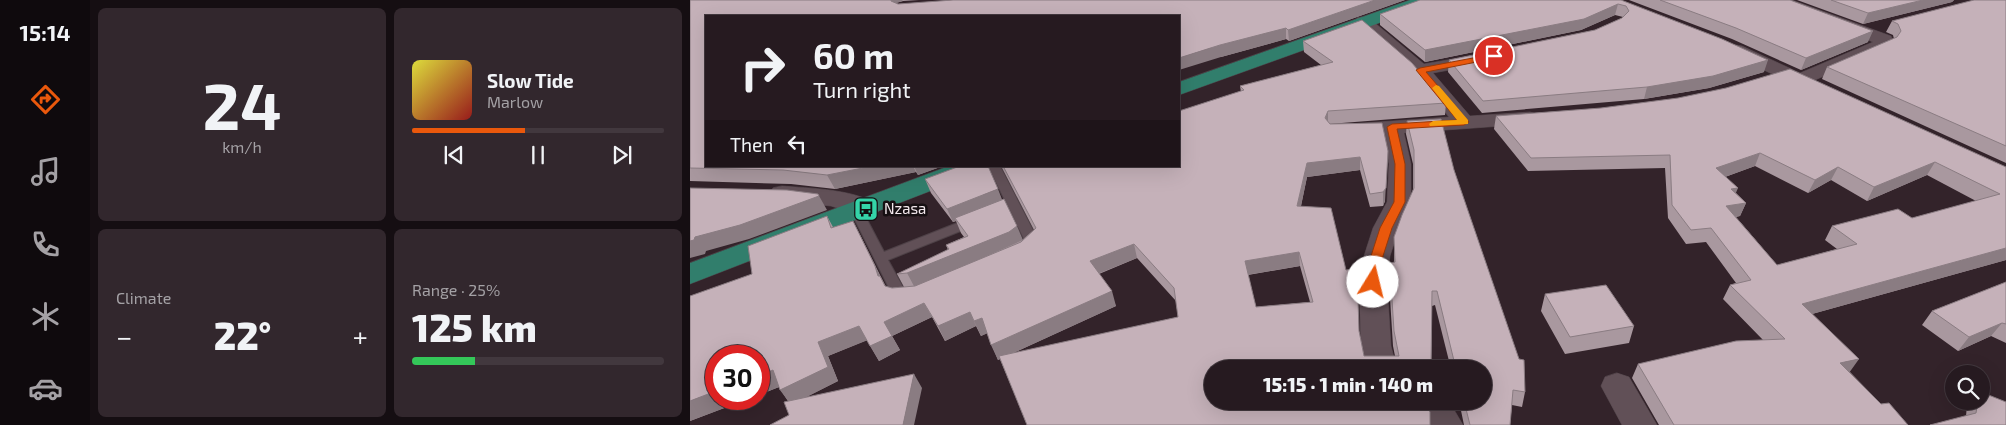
<!DOCTYPE html>
<meta charset="utf-8">
<style>
body{margin:0;font-family:"Exo 2",sans-serif;background:#32272d;color:#f1f3f6;height:100vh;display:flex;flex-direction:column;font-size:19px;white-space:nowrap}
*{box-sizing:border-box;margin:0}
p{font-size:16px;color:#a4a1a5}
.icon{flex:none;width:28px;height:28px;fill:none;stroke:currentColor;stroke-width:2;stroke-linecap:round;stroke-linejoin:round}
.map{position:relative;flex:1;overflow:hidden}
.sheet{display:flex;flex-direction:column;gap:8px;padding:8px;background:#150e12;width:600px}
.sheet>*{flex:none}
.top-card{position:absolute;left:15px;top:15px;width:475px;height:152px;border-radius:0px;box-shadow:0 5px 20px #0002,0 0 0 1px #42383e;background:#261a20;color:#f1f3f6;overflow:hidden}
.controls{position:absolute;left:1255px;top:365px;display:grid;gap:10px}
.controls a{display:grid;place-items:center;width:45px;height:45px;border-radius:50%;background:#261a20;box-shadow:0 5px 20px #0002,0 0 0 1px #42383e;font-size:25px}
.speed{position:absolute;left:15px;top:345px;display:flex;gap:10px;font-size:25px;font-weight:700;text-align:center}
.speed>*{display:grid;place-content:center;width:65px;height:65px;border-radius:50%;background:#261a20;box-shadow:0 5px 20px #0002,0 0 0 1px #42383e;line-height:1}
.speed .limit{border:8px solid #d22;background:#fff;color:#111}
.pin{position:absolute;display:grid;place-items:center;width:42px;height:42px;color:#fff;margin:-21px;border:2px solid #fff;border-radius:50%;box-shadow:0 1px 5px #0007}
.me{position:absolute;width:55px;margin:-28px;rotate:9deg;stroke-linejoin:round;filter:drop-shadow(0 0 4px #0008)}
.turn{display:flex;align-items:center;gap:18px;height:105px;padding:0 25px;font-size:22px}
.turn .icon{width:65px;height:65px;stroke-width:2.5}
.turn b{display:block;font-size:35px;line-height:42px}
.then{display:flex;align-items:center;height:48px;padding:0 25px;background:#0003;gap:10px;font-size:19px}
.big{font-size:38px;font-weight:800;line-height:1.1}
.sheet .tile{flex:1;display:flex;flex-direction:column;justify-content:center;gap:8px;min-width:0;padding:0 18px;border-radius:8px;background:#32272d}
.sheet .dial{align-items:center;gap:0}
.dial b{font-size:65px;line-height:1}
.song{display:flex;align-items:center;gap:15px}
.cover{width:60px;height:60px;border-radius:8px;background:linear-gradient(135deg,hsl(60 70% 55%),hsl(0 70% 35%))}
.played{height:5px;border-radius:2px;background:linear-gradient(90deg,#ea580c 45%,#42383e 45%)}
.keys{display:flex;justify-content:space-around;direction:ltr}
.heat{display:flex;justify-content:space-between;align-items:center;font-size:28px;direction:ltr}
.charge{height:8px;border-radius:4px;background:linear-gradient(90deg,#34c759 25%,#42383e 0)}
.sheet .tiles{flex:1;display:grid;gap:8px;grid-template-columns:repeat(2,1fr)}
.trip{position:absolute;left:514px;top:360px;width:288px;height:50px;border-radius:25px;background:#261a20;box-shadow:0 5px 20px #0002,0 0 0 1px #42383e;font-weight:800;line-height:50px;text-align:center}
main{display:flex;flex:1;min-height:0}
.tab-bar{display:flex;flex-direction:column;width:90px;justify-content:space-around;align-items:center;background:#0f0a0d;color:#a4a1a5}
.tab-bar .icon{width:35px;height:35px}
.tab-bar .on{color:#ea580c}
.tab-bar b{font-size:22px;color:#f1f3f6}
.map>svg:first-child{display:block}
.lines{fill:none;stroke-linecap:round;stroke-linejoin:round}
.lane-casing{stroke:#4e4147;stroke-width:2}
.street-casing{stroke:#4e4147;stroke-width:1}
.secondary-casing{stroke:#4e4147;stroke-width:1}
.primary-casing{stroke:#4e4147;stroke-width:1}
.lane{fill:#615057;fill-rule:evenodd}
.street{fill:#615057;fill-rule:evenodd}
.secondary{fill:#615057;fill-rule:evenodd}
.primary{fill:#317e6c;fill-rule:evenodd}
.wall{fill:#a9989f;fill-rule:evenodd}
.shaded-wall{fill:#8a7c82}
.building{fill:#c5b1b9;stroke:#8a7c82;fill-rule:evenodd}
.route{fill:#ea580c;stroke:#983908}
.slow{fill:#f59e0b}
.labels{text-anchor:middle;stroke-width:5;stroke-linejoin:round;paint-order:stroke}
.poi-label{font-size:15px;fill:#f3e8ed;stroke:#160f12;text-anchor:start}
</style>
<main>
<nav class="tab-bar">
<b>15:14</b>
<svg class="icon on" aria-label="directions" viewBox="0 0 24 24"><path d="M12 3l9 9-9 9-9-9zM9 14v-3h6M13 9l2 2-2 2"/></svg>
<svg class="icon" aria-label="music" viewBox="0 0 24 24"><path d="M9 18V5l10-2v13"/><circle cx="6" cy="18" r="3"/><circle cx="16" cy="16" r="3"/></svg>
<svg class="icon" aria-label="phone" viewBox="0 0 24 24"><path d="M5 4h4l2 5-3 2q2 4 5 5l2-3 5 2v4C11 20 4 13 5 4z"/></svg>
<svg class="icon" aria-label="climate" viewBox="0 0 24 24"><path d="M12 3v18M4 7l16 10M4 17L20 7"/></svg>
<svg class="icon" aria-label="car" viewBox="0 0 24 24"><path d="M5 17H2v-5l4-1 3-4h7l3 4 3 1v5h-3M9 17h6M6 11h13"/><circle cx="7" cy="17" r="2"/><circle cx="17" cy="17" r="2"/></svg>
</nav>
<section class="sheet">
<div class="tiles">
<div class="tile dial"><b>24</b><p>km/h</p></div>
<div class="tile">
<div class="song"><i class="cover"></i><div><b>Slow Tide</b><p>Marlow</p></div></div>
<div class="played"></div>
<div class="keys"><svg class="icon" aria-label="previous" viewBox="0 0 24 24"><path d="M18 5L8 12l10 7zM5 5v14"/></svg><svg class="icon" aria-label="pause" viewBox="0 0 24 24"><path d="M8 5v14M16 5v14"/></svg><svg class="icon" aria-label="next" viewBox="0 0 24 24"><path d="M6 5l10 7-10 7zM19 5v14"/></svg></div>
</div>
<div class="tile"><p>Climate</p>
<div class="heat"><a>−</a><b class="big">22°</b><a>+</a></div>
</div>
<div class="tile"><p>Range · 25%</p><b class="big">125 km</b><div class="charge"></div></div>
</div>
</section>
<div class="map">
<svg width="1316" height="425" viewBox="0 0 1316 425">
<rect width="100%" height="100%" fill="#33232a"/>
<g class="lines">
<g class="lane-casing">
<path id="lane" d="M 298,166 L 310,166 L 349,242 L 341,249 L 331,249 L 329,246 L 335,241 Z
M 167,208 L 173,212 L 194,252 L 280,218 L 288,218 L 290,221 L 288,224 L 198,260 L 215,291 L 222,292 L 224,296 L 222,300 L 205,300 L 161,212 Z"/>
</g>
<g class="street-casing">
<path id="street" d="M 1079,0 L 1102,0 L 1201,36 L 1204,43 L 1201,47 L 1125,80 L 1133,86 L 1130,90 L 1123,92 L 1116,90 L 1040,54 L 1037,50 L 1040,46 L 1046,45 L 1052,46 L 1110,73 L 1183,42 L 1081,3 Z
M 673,17 L 679,18 L 734,64 L 792,54 L 798,55 L 801,59 L 798,63 L 743,73 L 780,116 L 840,112 L 847,114 L 850,118 L 847,122 L 840,124 L 714,133 L 721,164 L 721,202 L 709,228 L 700,256 L 697,282 L 701,346 L 707,369 L 675,369 L 671,346 L 669,282 L 674,256 L 683,228 L 697,202 L 699,164 L 693,134 L 660,136 L 652,135 L 649,130 L 652,125 L 660,124 L 759,117 L 723,74 L 667,26 L 665,22 L 667,18 Z
M 927,373 L 939,377 L 967,425 L 932,425 L 911,386 L 915,377 Z
M 724,401 L 759,401 L 773,425 L 738,425 Z"/>
</g>
<g class="secondary-casing">
<path id="secondary" d="M 92,186 C 115,188 176,189 190,209 L 186,215 L 176,217 L 141,206 L 83,200 L 79,194 L 83,188 Z"/>
</g>
<g class="primary-casing">
<path id="primary" d="M 720,0 L 745,0 L 742,4 L 489,95 L 489,82 Z
M 259,166 L 295,166 L 292,171 L 0,284 L 0,263 Z"/>
</g>
<use href="#lane" class="lane"/>
<use href="#street" class="street"/>
<use href="#secondary" class="secondary"/>
<use href="#primary" class="primary"/>
</g>
<path class="wall" d="M 0,0 L 229,0 L 213,1 L 206,3 L 208,4 L 715,0 L 599,41 L 596,39 L 531,57 L 489,16 L 16,16 L 16,166 L 253,166 L 228,175 L 226,172 L 145,189 L 101,184 L 0,181 Z
M 931,0 L 1074,72 L 1019,88 L 954,99 L 792,113 L 758,72 L 759,60 L 905,30 L 932,18 L 933,17 L 925,15 L 891,30 L 735,62 L 690,25 L 690,14 Z
M 939,0 L 1100,0 L 1178,42 L 1111,70 L 1042,39 Z
M 1107,0 L 1264,0 L 1262,2 L 1173,24 Z
M 1316,0 L 1316,163 L 1132,79 L 1137,67 L 1204,39 L 1203,35 L 1196,32 L 1202,21 Z
M 613,41 L 756,103 L 755,115 L 639,124 L 692,123 L 695,201 L 693,206 L 680,207 L 670,170 L 617,177 L 611,206 L 669,331 L 674,356 L 705,356 L 703,346 L 699,282 L 700,268 L 704,262 L 704,237 L 723,190 L 723,164 L 716,134 L 717,121 L 764,170 L 835,392 L 832,407 L 822,405 L 820,425 L 774,425 L 769,401 L 792,401 L 792,369 L 761,369 L 745,305 L 742,306 L 741,369 L 332,412 L 310,359 L 308,360 L 297,333 L 291,336 L 286,326 L 255,341 L 242,317 L 202,336 L 210,350 L 189,361 L 177,340 L 138,356 L 148,381 L 116,397 L 232,388 L 99,415 L 98,401 L 89,387 L 69,395 L 69,356 L 26,399 L 58,399 L 0,421 L 62,274 L 137,216 L 143,227 L 170,235 L 196,287 L 202,288 L 214,287 L 207,274 L 258,250 L 256,245 L 274,237 L 271,233 L 266,221 L 263,222 L 241,193 L 235,179 L 313,200 L 332,240 L 344,230 L 311,166 L 489,166 L 551,92 L 550,86 L 631,65 L 614,52 ZM 447,258 L 486,301 L 488,317 L 321,354 L 426,306 L 409,274 ZM 610,266 L 620,302 L 566,307 L 558,275 Z
M 806,116 L 1316,167 L 1316,260 L 1122,314 L 1160,372 L 1191,404 L 1218,425 L 969,425 L 942,378 L 948,364 L 1073,340 L 1033,299 L 1040,285 L 1046,283 L 1016,242 L 996,244 L 978,218 L 975,168 L 838,171 L 804,129 ZM 1065,166 L 1118,193 L 1141,180 L 1177,201 L 1237,175 L 1286,201 L 1222,218 L 1142,226 L 1135,240 L 1147,249 L 1087,265 L 1046,217 L 1050,216 L 1056,203 L 1046,193 L 1035,177 Z
M 1316,282 L 1316,343 L 1301,336 L 1268,351 L 1232,325 L 1242,311 Z
M 855,294 L 944,326 L 939,343 L 875,354 L 851,311 Z
M 1281,401 L 1291,401 L 1316,425 L 1276,416 L 1277,405 Z"/>
<path class="shaded-wall" d="M 201,0 L 212,0 L 213,1 L 206,3 L 203,7 Z
M 685,0 L 715,0 L 599,41 L 598,30 Z
M 1233,0 L 1264,0 L 1262,2 L 1173,24 L 1178,13 Z
M 928,4 L 925,15 L 891,30 L 735,62 L 735,50 Z
M 596,28 L 596,39 L 531,57 L 489,70 L 489,58 L 530,45 Z
M 1183,31 L 1178,42 L 1111,70 L 1116,58 Z
M 1078,60 L 1074,72 L 1019,88 L 954,99 L 957,87 Z
M 638,111 L 638,124 L 635,118 Z
M 698,151 L 695,201 L 693,206 L 693,192 Z
M 1070,153 L 1065,166 L 1021,182 L 1026,168 Z
M 670,157 L 670,170 L 617,177 L 608,220 L 607,206 L 617,163 Z
M 1245,162 L 1237,175 L 1177,201 L 1184,187 Z
M 183,166 L 223,166 L 226,172 L 145,189 L 137,175 Z
M 224,166 L 253,166 L 228,175 Z
M 1148,167 L 1141,180 L 1118,193 L 1125,180 Z
M 1048,188 L 1042,202 L 1041,189 Z
M 308,189 L 313,202 L 265,218 L 266,221 L 263,222 L 257,209 Z
M 128,194 L 137,210 L 59,239 L 16,251 L 15,254 L 0,258 L 0,241 L 5,237 Z
M 1056,203 L 1050,216 L 1030,219 L 1036,206 Z
M 163,221 L 170,235 L 193,282 L 188,276 Z
M 327,226 L 333,240 L 225,288 L 217,273 Z
M 444,244 L 447,258 L 405,275 L 400,261 Z
M 1316,248 L 1316,260 L 1104,319 L 1112,304 Z
M 609,252 L 610,266 L 556,275 L 555,261 Z
M 422,291 L 426,306 L 308,360 L 301,345 Z
M 234,303 L 242,317 L 202,336 L 210,350 L 189,361 L 180,346 L 194,322 Z
M 280,312 L 286,326 L 255,341 L 248,326 Z
M 292,318 L 298,333 L 291,336 L 284,321 Z
M 1312,323 L 1301,336 L 1268,351 L 1279,337 Z
M 169,326 L 178,340 L 138,356 L 148,381 L 101,405 L 90,390 L 128,342 Z
M 1169,359 L 1159,373 L 1150,363 Z
M 83,370 L 94,385 L 69,395 L 69,376 Z
M 224,374 L 232,388 L 224,425 L 213,425 Z
M 26,391 L 26,399 L 58,399 L 0,421 L 0,401 Z"/>
<path class="building" d="M 0,0 L 201,0 L 201,1 L 208,4 L 263,0 L 685,0 L 598,30 L 596,28 L 530,45 L 489,58 L 489,16 L 16,16 L 16,166 L 183,166 L 137,175 L 93,170 L 0,168 Z
M 730,0 L 931,0 L 1032,39 L 1078,60 L 1023,76 L 957,87 L 793,101 L 759,60 L 905,30 L 932,18 L 939,11 L 936,6 L 928,4 L 894,19 L 735,50 L 690,14 Z
M 970,0 L 1100,0 L 1183,31 L 1116,58 L 1046,28 Z
M 1141,0 L 1233,0 L 1178,13 Z
M 1284,0 L 1316,0 L 1316,146 L 1137,67 L 1207,37 L 1211,31 L 1208,24 L 1202,21 Z
M 672,20 L 722,63 L 756,103 L 638,111 L 635,118 L 640,124 L 692,123 L 698,151 L 696,188 L 693,192 L 680,194 L 670,157 L 617,163 L 607,206 L 641,208 L 656,270 L 667,268 L 669,331 L 674,356 L 709,356 L 704,331 L 700,268 L 700,263 L 705,262 L 704,237 L 712,215 L 724,188 L 724,150 L 717,121 L 751,119 L 764,170 L 829,359 L 834,360 L 835,392 L 823,390 L 820,425 L 780,425 L 774,401 L 792,401 L 792,369 L 766,369 L 747,291 L 742,291 L 741,369 L 522,369 L 522,401 L 733,401 L 740,412 L 740,425 L 337,425 L 309,356 L 488,317 L 484,288 L 444,244 L 400,261 L 422,291 L 301,345 L 292,318 L 284,321 L 280,312 L 248,326 L 234,303 L 194,322 L 202,336 L 180,346 L 169,326 L 128,342 L 138,367 L 90,390 L 83,370 L 69,376 L 69,356 L 26,356 L 26,391 L 0,401 L 0,296 L 62,274 L 58,246 L 137,216 L 141,228 L 163,221 L 185,266 L 188,276 L 190,276 L 195,286 L 202,288 L 225,286 L 331,242 L 346,228 L 313,166 L 489,166 L 489,111 L 554,90 L 550,86 L 643,62 L 613,41 ZM 609,252 L 623,302 L 566,307 L 555,261 Z
M 1100,69 L 1316,167 L 1316,248 L 1112,304 L 1169,359 L 1150,363 L 1191,404 L 1199,403 L 1218,425 L 984,425 L 948,364 L 1046,341 L 1095,339 L 1040,285 L 1061,280 L 1021,228 L 1001,230 L 982,205 L 980,155 L 841,158 L 806,116 L 911,108 L 988,98 L 1036,88 ZM 1070,153 L 1125,180 L 1148,167 L 1184,187 L 1245,162 L 1310,194 L 1222,218 L 1208,209 L 1142,226 L 1167,244 L 1087,265 L 1036,206 L 1056,203 L 1041,189 L 1048,188 L 1026,168 Z
M 270,166 L 298,166 L 308,189 L 257,209 L 235,179 Z
M 0,188 L 97,190 L 128,194 L 129,196 L 50,225 L 5,237 L 4,240 L 0,241 Z
M 314,199 L 327,226 L 319,232 L 217,273 L 207,274 L 259,249 L 256,245 L 278,236 L 265,218 Z
M 1316,282 L 1316,324 L 1312,323 L 1279,337 L 1242,311 Z
M 916,285 L 944,326 L 880,337 L 855,294 Z
M 224,374 L 213,425 L 80,425 L 99,415 L 94,402 Z
M 1291,392 L 1316,402 L 1316,425 L 1240,425 L 1286,413 L 1288,401 L 1291,401 Z"/>
<path class="route" d="M 804,54 L 807,54 L 807,58 L 736,72 L 779,122 L 774,125 L 707,129 L 715,164 L 715,202 L 702,228 L 693,256 L 689,282 L 687,285 L 678,285 L 676,282 L 681,256 L 690,228 L 704,202 L 705,164 L 697,127 L 702,124 L 767,120 L 726,70 L 730,68 Z"/>
<path class="slow" d="M 746,85 L 749,86 L 778,120 L 778,124 L 740,126 L 739,124 L 743,121 L 767,120 L 742,88 Z"/>
<defs>
<g id="bus-square" transform="scale(1.25)"><rect x="-9" y="-9" width="18" height="18" rx="4" fill="#34d4a8" stroke="#160f12"/><path d="M-5-6H5V4H4V6H2V4H-2V6H-4V4H-5ZM-3.5-4V0h7V-4ZM-3.5 1.2v1.5H-2V1.2ZM2 1.2v1.5H3.5V1.2Z" fill="#111"/></g>
</defs>
<g fill-rule="evenodd">
<use href="#bus-square" x="176" y="209"/>
</g>
<g class="labels">
<g class="poi-label">
<text x="194" y="214">Nzasa</text>
</g>
</g>
</svg>
<div class="controls">
<a><svg class="icon" aria-label="search" viewBox="0 0 24 24"><circle cx="10" cy="10" r="6"/><path d="M15 15l6 6"/></svg></a>
</div>
<div class="speed"><div class="limit">30</div></div>
<div class="pin" style="left:804px;top:56px;background:#d93025"><svg class="icon" aria-label="arrive" viewBox="0 0 24 24"><path d="M6 21V4h12l-3 4 3 4H6"/></svg></div>
<svg class="me" style="left:683px;top:282px" viewBox="-20 -20 40 40"><circle r="19" fill="#fff"/><path d="M0-13L10 11 0 6-10 11z" fill="#ea580c"/></svg>
<div class="trip">15:15 · 1 min · 140 m</div>
<div class="top-card">
<div class="turn"><svg class="icon" aria-label="right" viewBox="0 0 24 24"><path d="M7 20v-9h11M14 6l5 5-5 5"/></svg><div><b>60 m</b>Turn right</div></div>
<div class="then">Then<svg class="icon" aria-label="left" viewBox="0 0 24 24"><path d="M17 20v-9H6M10 6l-5 5 5 5"/></svg></div>
</div>
</div>
</main>
